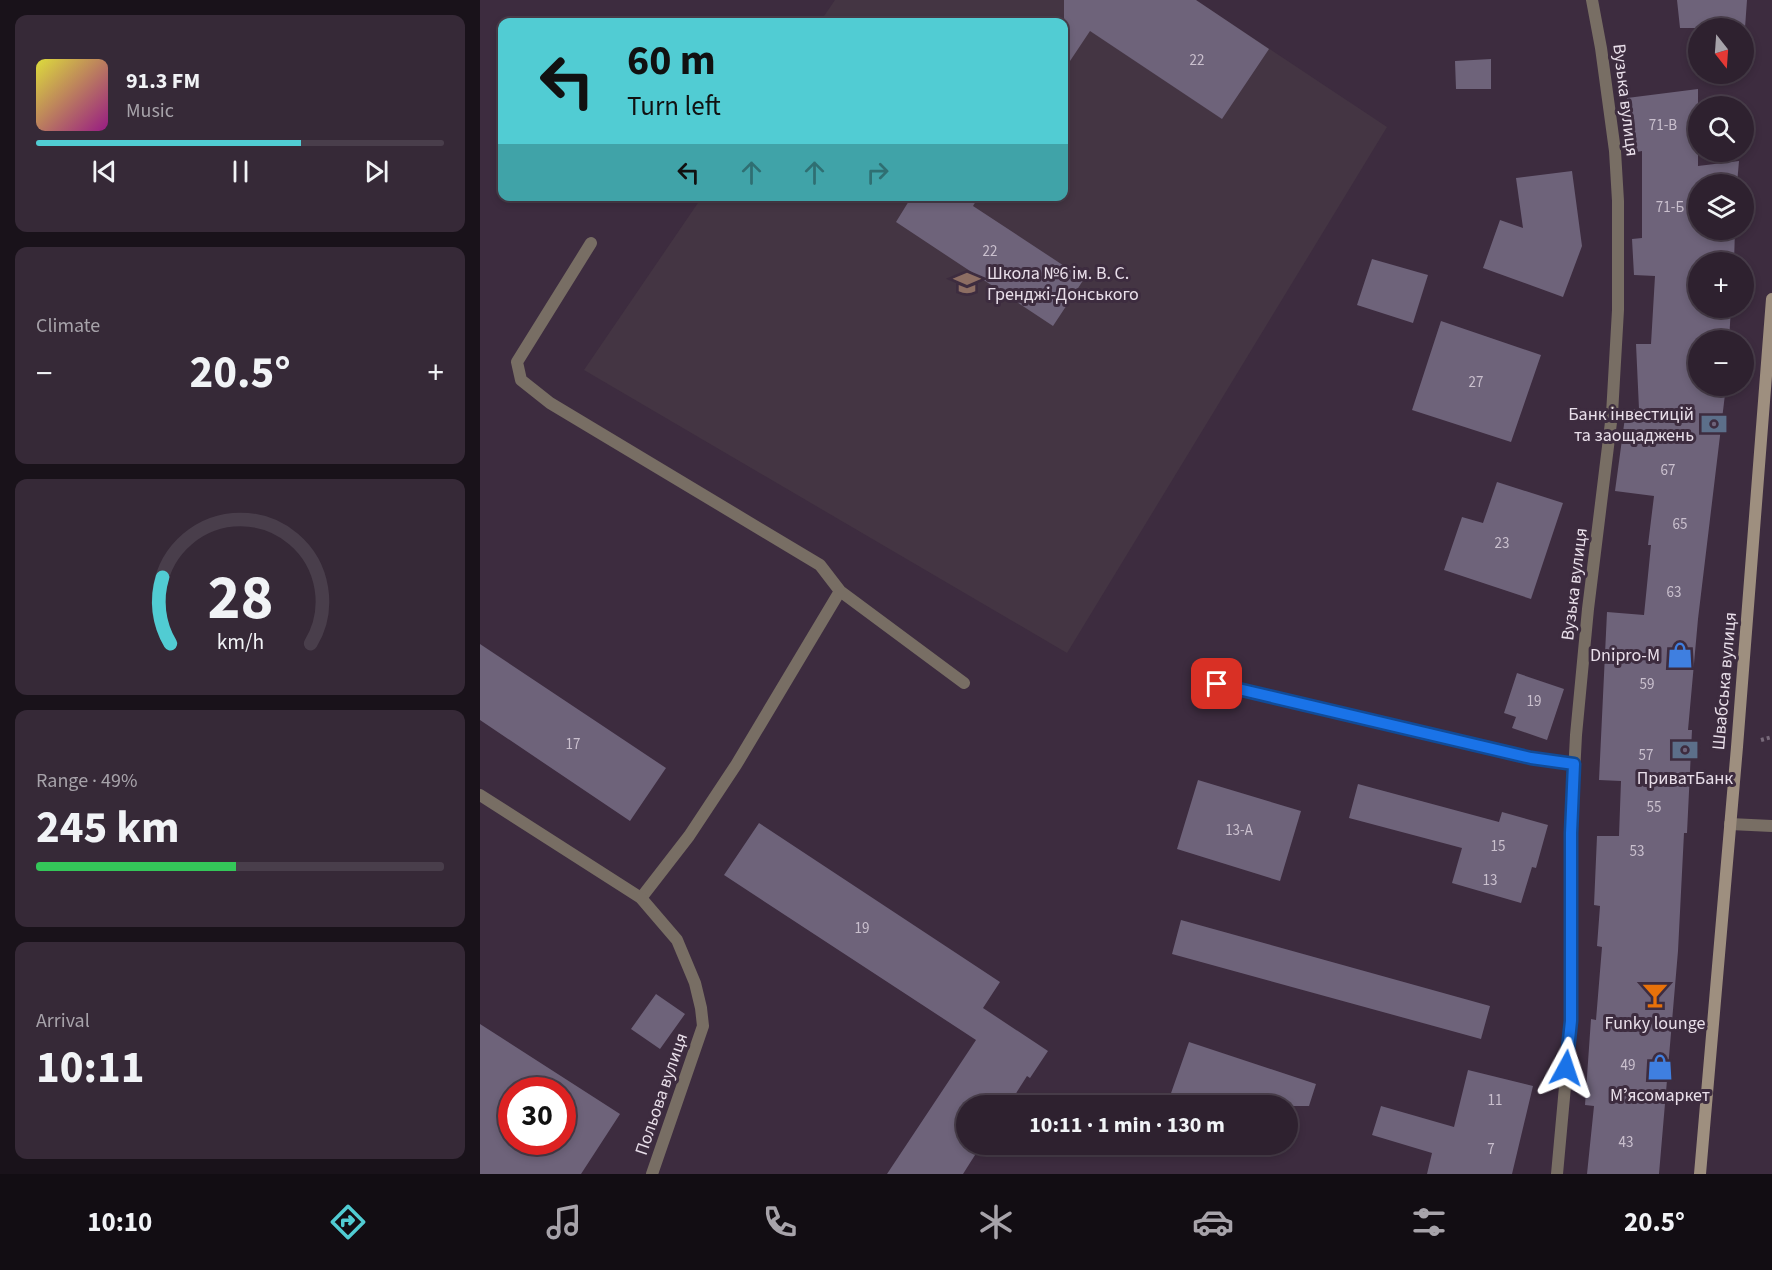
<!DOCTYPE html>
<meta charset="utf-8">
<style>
body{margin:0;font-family:"Source Sans 3",sans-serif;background:#362937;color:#f1f3f6;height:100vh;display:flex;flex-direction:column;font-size:22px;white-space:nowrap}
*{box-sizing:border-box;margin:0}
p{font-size:20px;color:#a7a3aa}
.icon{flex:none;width:33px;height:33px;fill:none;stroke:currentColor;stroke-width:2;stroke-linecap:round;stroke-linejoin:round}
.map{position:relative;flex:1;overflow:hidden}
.drawer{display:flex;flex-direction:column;gap:15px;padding:15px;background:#19121a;width:480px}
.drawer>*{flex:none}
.guide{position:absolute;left:18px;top:18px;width:570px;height:183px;border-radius:12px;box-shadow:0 3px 9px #0003,0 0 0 2px #493e4b;background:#51ccd3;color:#111;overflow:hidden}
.needle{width:39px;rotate:163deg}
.buttons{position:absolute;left:1208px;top:18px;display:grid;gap:12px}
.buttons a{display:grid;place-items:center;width:66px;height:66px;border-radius:50%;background:#2e212f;box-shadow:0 3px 9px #0003,0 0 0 2px #493e4b;font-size:30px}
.speed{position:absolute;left:18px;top:1077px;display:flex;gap:12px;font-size:30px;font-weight:700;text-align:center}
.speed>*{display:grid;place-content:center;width:78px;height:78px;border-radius:50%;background:#2e212f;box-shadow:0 3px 9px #0003,0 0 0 2px #493e4b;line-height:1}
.speed .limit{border:9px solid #d22;background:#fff;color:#111}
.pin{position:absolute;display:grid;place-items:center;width:51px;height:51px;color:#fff;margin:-26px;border-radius:12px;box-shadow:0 3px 9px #0006}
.me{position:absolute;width:66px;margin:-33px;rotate:5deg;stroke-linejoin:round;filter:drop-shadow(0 0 4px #0008)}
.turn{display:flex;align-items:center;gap:21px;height:126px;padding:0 30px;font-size:27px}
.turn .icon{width:78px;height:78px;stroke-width:2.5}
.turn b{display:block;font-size:42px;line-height:51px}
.lanes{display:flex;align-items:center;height:57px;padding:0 30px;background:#0003;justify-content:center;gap:30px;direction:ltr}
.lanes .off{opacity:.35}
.big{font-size:45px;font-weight:700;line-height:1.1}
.drawer .tile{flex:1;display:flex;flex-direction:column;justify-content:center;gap:9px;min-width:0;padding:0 21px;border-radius:12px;background:#362937}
.drawer .dial{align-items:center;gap:0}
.dial svg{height:156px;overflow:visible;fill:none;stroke:#493e4b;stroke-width:7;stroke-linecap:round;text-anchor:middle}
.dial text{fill:#f1f3f6;stroke:none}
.song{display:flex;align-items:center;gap:18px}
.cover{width:72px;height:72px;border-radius:9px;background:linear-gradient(135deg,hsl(60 70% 55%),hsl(310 70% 35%))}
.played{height:6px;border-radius:3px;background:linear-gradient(90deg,#51ccd3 65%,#493e4b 65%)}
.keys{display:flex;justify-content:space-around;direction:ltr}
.heat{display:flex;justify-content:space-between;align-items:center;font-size:33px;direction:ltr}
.charge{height:9px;border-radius:4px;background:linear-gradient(90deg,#34c759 49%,#493e4b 0)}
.trip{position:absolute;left:476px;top:1095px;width:342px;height:60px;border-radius:30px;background:#2e212f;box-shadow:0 3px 9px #0003,0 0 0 2px #493e4b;font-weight:700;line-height:60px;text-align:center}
.tabs{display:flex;height:96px;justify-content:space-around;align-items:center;background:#120d13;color:#a7a3aa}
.tabs .icon{width:42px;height:42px}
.tabs .active{color:#51ccd3}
.tabs b{font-size:27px;color:#f1f3f6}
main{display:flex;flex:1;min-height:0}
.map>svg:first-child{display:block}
.education{fill:#443543}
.building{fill:#6e637a;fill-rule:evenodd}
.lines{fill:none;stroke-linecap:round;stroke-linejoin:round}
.path{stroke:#786a7a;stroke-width:4;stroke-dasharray:3 3;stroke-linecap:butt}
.lane{stroke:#786e64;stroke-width:12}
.street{stroke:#786e64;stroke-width:12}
.secondary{stroke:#9e8f7f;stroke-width:12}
.route-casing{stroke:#114b97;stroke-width:15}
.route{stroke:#1a73e8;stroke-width:10}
.labels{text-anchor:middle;stroke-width:6;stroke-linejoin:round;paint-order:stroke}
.number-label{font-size:15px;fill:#cac0ce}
.street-label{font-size:18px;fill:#e9dfea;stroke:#3d2c3f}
.poi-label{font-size:18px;fill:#e9dfea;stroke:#3d2c3f}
</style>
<main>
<section class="drawer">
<div class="tile">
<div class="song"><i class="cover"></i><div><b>91.3 FM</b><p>Music</p></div></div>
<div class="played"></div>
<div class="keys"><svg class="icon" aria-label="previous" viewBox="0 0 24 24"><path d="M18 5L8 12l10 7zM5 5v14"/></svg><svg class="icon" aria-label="pause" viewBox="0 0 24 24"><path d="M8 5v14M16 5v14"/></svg><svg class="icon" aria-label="next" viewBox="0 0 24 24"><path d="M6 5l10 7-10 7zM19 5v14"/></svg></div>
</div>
<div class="tile"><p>Climate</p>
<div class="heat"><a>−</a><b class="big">20.5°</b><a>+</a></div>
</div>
<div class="tile dial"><svg viewBox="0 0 100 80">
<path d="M14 69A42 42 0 1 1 86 69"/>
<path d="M14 69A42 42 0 0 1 10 35" stroke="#51ccd3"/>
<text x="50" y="56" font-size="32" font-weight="700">28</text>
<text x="50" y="72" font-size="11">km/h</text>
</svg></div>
<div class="tile"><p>Range · 49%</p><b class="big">245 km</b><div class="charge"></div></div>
<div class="tile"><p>Arrival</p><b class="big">10:11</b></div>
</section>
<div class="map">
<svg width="1292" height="1174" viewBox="0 0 1292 1174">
<rect width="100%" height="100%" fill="#3d2c3f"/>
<path class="education" d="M 355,0 L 716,0 L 907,127 L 587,653 L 104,370 L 222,197 L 584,196 L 584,22 L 340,22 Z"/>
<path class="building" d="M 584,0 L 716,0 L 789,49 L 742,119 L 610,31 L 584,70 Z
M 1197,0 L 1267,0 L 1265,28 L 1200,28 Z
M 1011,59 L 1011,89 L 976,89 L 975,61 Z
M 1218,89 L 1218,166 L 1259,161 L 1257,184 L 1218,184 L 1218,230 L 1255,230 L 1254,262 L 1218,262 L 1218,308 L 1251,308 L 1249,340 L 1218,340 L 1218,386 L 1246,386 L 1218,619 L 1208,730 L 1212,730 L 1207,833 L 1204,833 L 1198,951 L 1179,1174 L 1107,1174 L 1114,1106 L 1105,1105 L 1111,1019 L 1116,1020 L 1122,947 L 1117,946 L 1120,906 L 1114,905 L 1117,836 L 1139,836 L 1141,781 L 1119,780 L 1127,612 L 1164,615 L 1171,545 L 1168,545 L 1174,496 L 1135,491 L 1146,410 L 1159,409 L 1156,344 L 1171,344 L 1175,276 L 1154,275 L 1152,239 L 1162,238 L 1162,151 L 1151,153 L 1147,98 Z
M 1092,171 L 1102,246 L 1083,297 L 1003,268 L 1020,220 L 1043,228 L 1036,178 Z
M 432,196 L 499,196 L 493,206 L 604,279 L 573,326 L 416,222 Z
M 892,259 L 948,275 L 933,323 L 877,305 Z
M 961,321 L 1061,355 L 1031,442 L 932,410 Z
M 1017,482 L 1083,503 L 1051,599 L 964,570 L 982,517 L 1003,523 Z
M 0,644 L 186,768 L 150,821 L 0,720 Z
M 1037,673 L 1084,689 L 1067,740 L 1032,728 L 1036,717 L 1024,713 Z
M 718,780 L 821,811 L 800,881 L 697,849 Z
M 878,784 L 1019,822 L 1022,812 L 1068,825 L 1056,868 L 1052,867 L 1041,903 L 972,883 L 982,848 L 869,818 Z
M 279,823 L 520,982 L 503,1008 L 568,1051 L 550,1078 L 547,1076 L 528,1106 L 486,1106 L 486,1144 L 502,1144 L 483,1174 L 407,1174 L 496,1040 L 244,875 Z
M 701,920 L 1010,1006 L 1001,1039 L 692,954 Z
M 176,994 L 205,1014 L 180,1049 L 151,1029 Z
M 0,1024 L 140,1114 L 101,1174 L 0,1174 ZM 32,1090 L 82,1090 L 82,1142 L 32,1142 Z
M 709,1042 L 836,1084 L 829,1106 L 719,1106 L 690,1096 Z
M 988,1070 L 1053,1086 L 1032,1174 L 947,1174 L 952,1153 L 892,1135 L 901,1106 L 974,1127 Z"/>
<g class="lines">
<path class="path" d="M 1281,740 L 1292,737"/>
<path class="lane" d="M 111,243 L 37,362 L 41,380 L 70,403 L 340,565 L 360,591 L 484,683
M 737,684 L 1051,758 L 1094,764
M 1250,824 L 1292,826
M 161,898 L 209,836 L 256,765 L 360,591"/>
<path class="street" d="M 0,795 L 161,898 L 197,940 L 215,983 L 221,1008 L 223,1026 L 172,1174
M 1077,1174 L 1091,1021 L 1091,833 L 1096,735 L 1108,609 L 1132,414 L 1138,310 L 1138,201 L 1135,151 L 1121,48 L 1112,0"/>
<path class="secondary" d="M 1220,1174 L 1257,747 L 1292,299"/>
</g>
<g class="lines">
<g class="route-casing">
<path id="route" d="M 737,684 L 1051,758 L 1094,764 L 1091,833 L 1091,1021 L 1086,1068"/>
</g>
<use href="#route" class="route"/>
</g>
<defs>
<g id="school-bare" transform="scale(2.07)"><path d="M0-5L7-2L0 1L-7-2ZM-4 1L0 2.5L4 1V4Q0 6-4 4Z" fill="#8d6e63" stroke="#3d2c3f" stroke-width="2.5" paint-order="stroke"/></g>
<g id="bank-bare" transform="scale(2.07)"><path d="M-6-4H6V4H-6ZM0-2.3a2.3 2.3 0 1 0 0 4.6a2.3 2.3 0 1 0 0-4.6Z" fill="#5c6f8a" stroke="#3d2c3f" stroke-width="2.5" paint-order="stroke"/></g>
<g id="shop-bare" transform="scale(2.07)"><path d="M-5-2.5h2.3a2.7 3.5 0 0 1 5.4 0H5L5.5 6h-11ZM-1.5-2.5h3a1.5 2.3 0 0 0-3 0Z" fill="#3f7fe0" stroke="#3d2c3f" stroke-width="2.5" paint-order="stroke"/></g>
<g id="bar-bare" transform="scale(2.07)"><path d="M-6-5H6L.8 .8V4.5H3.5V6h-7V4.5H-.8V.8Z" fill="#e8710a" stroke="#3d2c3f" stroke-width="2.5" paint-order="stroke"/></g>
</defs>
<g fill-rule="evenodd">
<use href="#school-bare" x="487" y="283"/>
<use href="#bank-bare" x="1234" y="424"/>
<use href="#shop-bare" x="1200" y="655"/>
<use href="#bank-bare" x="1205" y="750"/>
<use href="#bar-bare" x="1175" y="995"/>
<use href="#shop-bare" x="1180" y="1067"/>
</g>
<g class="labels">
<g class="number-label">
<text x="717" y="65">22</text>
<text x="1183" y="130">71-В</text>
<text x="1190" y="212">71-Б</text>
<text x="510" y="256">22</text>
<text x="996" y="387">27</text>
<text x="1188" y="475">67</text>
<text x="1200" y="529">65</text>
<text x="1022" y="548">23</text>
<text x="1194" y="597">63</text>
<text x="1167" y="689">59</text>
<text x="1054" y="706">19</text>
<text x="93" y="749">17</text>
<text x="1166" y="760">57</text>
<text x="1174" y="812">55</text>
<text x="759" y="835">13-А</text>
<text x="1018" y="851">15</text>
<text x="1157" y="856">53</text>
<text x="1010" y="885">13</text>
<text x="382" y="933">19</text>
<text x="1148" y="1070">49</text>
<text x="1015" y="1105">11</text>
<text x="1146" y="1147">43</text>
<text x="1011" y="1154">7</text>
</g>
<g class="street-label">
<text transform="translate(1146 100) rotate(83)" y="6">Вузька вулиця</text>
<text transform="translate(1094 584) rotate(-83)" y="6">Вузька вулиця</text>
<text transform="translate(1244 681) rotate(-85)" y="6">Швабська вулиця</text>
<text transform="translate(181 1094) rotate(-71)" y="6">Польова вулиця</text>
</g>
<g class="poi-label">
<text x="507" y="279" text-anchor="start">Школа №6 ім. В. С.<tspan x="507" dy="21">Гренджі-Донського</tspan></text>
<text x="1214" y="420" text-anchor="end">Банк інвестицій<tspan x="1214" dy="21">та заощаджень</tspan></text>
<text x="1180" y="661" text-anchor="end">Dnipro-M</text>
<text x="1205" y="784">ПриватБанк</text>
<text x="1175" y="1029">Funky lounge</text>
<text x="1180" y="1101">Мʼясомаркет</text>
</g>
</g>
</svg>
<div class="buttons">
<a><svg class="needle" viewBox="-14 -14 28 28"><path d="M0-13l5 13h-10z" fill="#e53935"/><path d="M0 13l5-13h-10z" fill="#a7a3aa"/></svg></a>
<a><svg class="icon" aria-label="search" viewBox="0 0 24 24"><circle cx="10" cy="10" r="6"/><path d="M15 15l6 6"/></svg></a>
<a><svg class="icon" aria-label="layers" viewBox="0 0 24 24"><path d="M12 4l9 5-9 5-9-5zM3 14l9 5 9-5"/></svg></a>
<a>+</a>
<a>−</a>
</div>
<div class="speed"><div class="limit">30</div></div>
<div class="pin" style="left:737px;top:684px;background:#d93025"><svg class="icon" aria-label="arrive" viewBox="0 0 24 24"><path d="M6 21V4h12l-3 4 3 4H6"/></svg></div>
<svg class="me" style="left:1086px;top:1068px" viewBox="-20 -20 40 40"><path d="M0-17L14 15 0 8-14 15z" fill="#1a73e8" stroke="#fff" stroke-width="4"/></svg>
<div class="trip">10:11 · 1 min · 130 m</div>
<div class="guide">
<div class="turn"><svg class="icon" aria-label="left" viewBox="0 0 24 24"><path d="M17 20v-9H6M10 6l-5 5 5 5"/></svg><div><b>60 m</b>Turn left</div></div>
<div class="lanes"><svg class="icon" aria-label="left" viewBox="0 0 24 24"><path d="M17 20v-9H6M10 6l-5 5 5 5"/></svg><svg class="icon off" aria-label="ahead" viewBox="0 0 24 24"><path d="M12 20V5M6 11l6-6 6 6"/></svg><svg class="icon off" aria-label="ahead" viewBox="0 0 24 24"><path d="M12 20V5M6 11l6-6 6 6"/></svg><svg class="icon off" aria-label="right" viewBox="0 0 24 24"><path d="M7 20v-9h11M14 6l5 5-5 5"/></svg></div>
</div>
</div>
</main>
<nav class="tabs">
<b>10:10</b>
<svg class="icon active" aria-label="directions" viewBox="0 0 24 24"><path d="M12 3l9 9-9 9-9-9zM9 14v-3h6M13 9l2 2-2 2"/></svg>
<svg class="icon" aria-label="music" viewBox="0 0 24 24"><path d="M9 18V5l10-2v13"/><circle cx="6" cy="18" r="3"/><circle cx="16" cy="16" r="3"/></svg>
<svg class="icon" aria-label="phone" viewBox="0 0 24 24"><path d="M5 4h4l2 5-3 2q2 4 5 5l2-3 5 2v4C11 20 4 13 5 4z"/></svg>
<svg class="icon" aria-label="climate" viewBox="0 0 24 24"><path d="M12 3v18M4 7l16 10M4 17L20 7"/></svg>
<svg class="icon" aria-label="car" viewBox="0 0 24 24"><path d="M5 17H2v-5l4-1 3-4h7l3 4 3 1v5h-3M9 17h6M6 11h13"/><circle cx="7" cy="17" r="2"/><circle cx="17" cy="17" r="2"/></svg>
<svg class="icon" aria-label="filters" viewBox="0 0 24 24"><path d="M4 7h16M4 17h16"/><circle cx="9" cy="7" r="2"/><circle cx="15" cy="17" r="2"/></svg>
<b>20.5°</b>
</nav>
